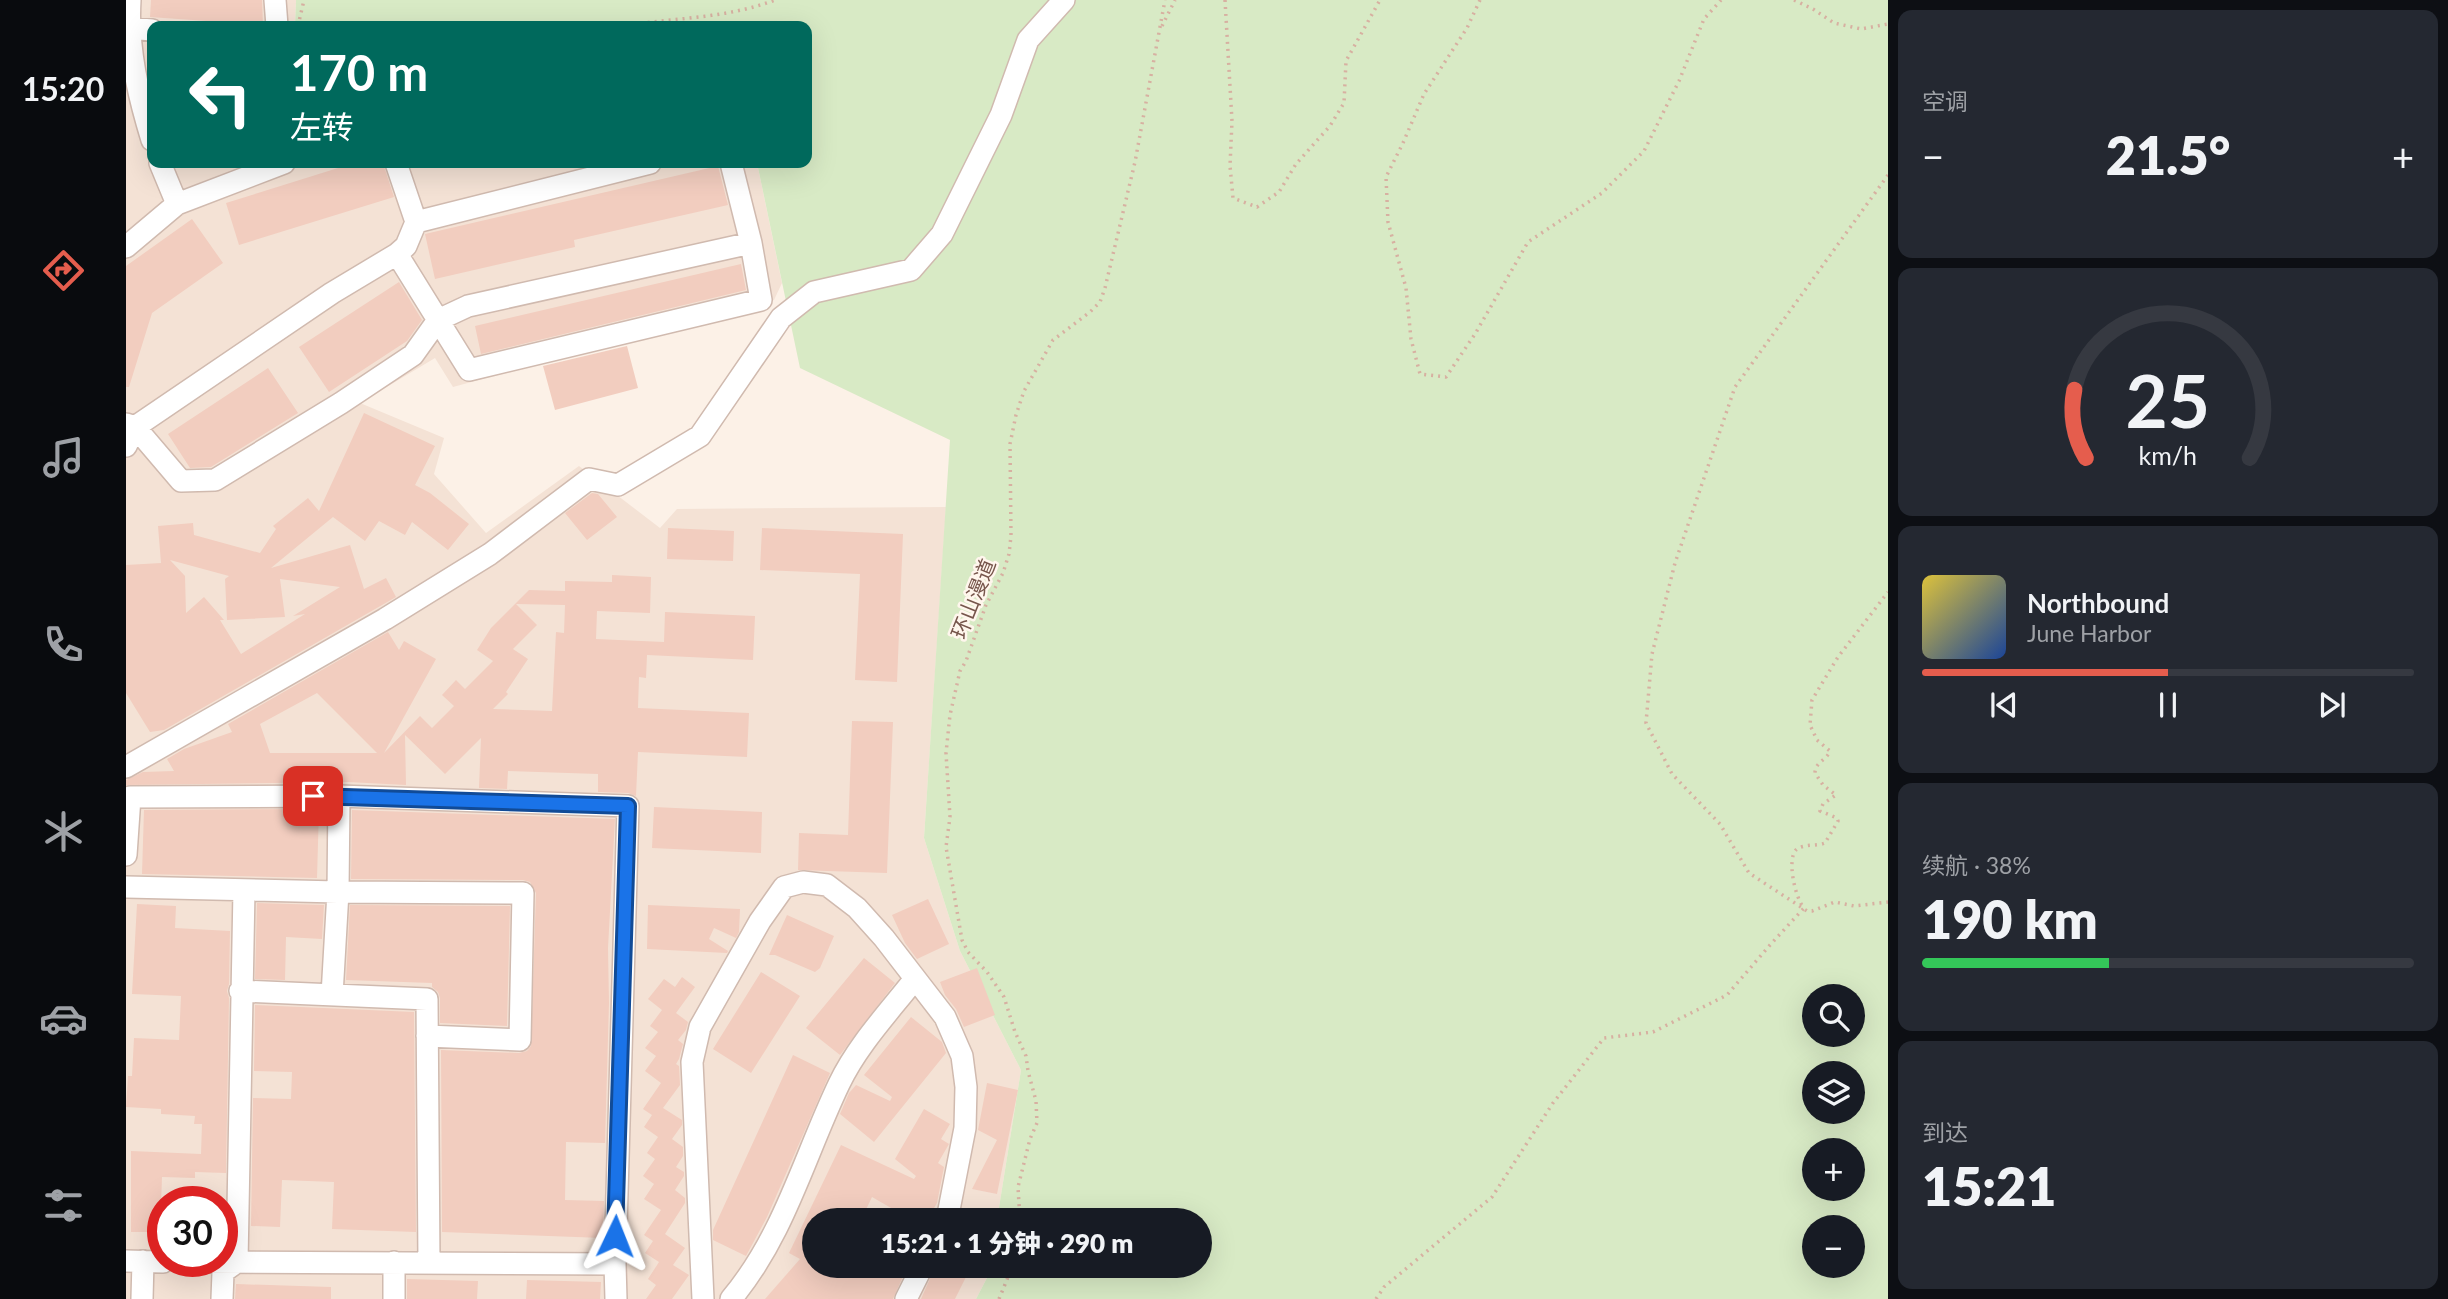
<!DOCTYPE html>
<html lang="zh">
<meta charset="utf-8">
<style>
body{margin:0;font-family:Lato,"Noto Sans SC",sans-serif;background:#242831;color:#f1f3f6;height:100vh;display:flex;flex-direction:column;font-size:26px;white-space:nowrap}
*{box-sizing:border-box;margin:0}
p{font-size:23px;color:#9ea1a6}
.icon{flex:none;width:38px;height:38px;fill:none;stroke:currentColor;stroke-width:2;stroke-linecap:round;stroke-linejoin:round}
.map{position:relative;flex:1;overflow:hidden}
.drawer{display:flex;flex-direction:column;gap:10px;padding:10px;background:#0d0f14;width:560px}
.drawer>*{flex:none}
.hud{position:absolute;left:21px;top:21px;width:665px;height:147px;border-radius:14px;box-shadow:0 7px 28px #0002;background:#00695c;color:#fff;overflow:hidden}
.buttons{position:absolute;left:1676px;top:984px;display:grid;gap:14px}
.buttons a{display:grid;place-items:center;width:63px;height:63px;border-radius:50%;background:#171b24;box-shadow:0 7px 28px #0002;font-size:35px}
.speed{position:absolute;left:21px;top:1186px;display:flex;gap:14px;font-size:35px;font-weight:700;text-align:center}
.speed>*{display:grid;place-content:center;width:91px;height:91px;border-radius:50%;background:#171b24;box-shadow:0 7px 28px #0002;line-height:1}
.speed .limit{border:10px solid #d22;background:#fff;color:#111}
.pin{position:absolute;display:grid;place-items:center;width:60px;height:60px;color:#fff;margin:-30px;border-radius:14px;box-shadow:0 4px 10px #0006}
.me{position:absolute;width:77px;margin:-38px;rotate:2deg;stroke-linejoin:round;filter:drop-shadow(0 0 5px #0008)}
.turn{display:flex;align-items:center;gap:24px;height:147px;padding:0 28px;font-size:32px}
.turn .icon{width:91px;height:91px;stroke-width:2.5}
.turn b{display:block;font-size:49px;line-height:60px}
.big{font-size:52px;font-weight:800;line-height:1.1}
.drawer .card{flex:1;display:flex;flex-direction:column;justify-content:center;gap:10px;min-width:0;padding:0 24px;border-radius:14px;background:#242831}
.drawer .dial{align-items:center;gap:0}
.dial svg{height:182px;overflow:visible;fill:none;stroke:#363941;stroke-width:7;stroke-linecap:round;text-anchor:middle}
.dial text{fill:#f1f3f6;stroke:none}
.song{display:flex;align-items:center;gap:21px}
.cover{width:84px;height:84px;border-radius:10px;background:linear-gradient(135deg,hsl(50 70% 55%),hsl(220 70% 35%))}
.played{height:7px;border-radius:4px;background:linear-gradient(90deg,#e55d4d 50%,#363941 50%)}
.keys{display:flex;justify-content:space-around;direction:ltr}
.heat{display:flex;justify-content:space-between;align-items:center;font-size:38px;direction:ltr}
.charge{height:10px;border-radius:5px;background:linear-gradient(90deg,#34c759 38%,#363941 0)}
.trip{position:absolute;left:676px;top:1208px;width:410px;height:70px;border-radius:35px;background:#171b24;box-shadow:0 7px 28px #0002;font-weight:800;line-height:70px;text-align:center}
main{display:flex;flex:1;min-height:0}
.menu{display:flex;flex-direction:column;width:126px;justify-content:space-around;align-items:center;background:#090b0e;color:#9ea1a6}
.menu .icon{width:49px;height:49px}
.menu .current{color:#e55d4d}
.menu b{font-size:32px;color:#f1f3f6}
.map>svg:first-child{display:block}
.residential{fill:#f4e2d5;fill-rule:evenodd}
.green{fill:#d8eac5;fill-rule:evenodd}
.building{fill:#f2cdbf;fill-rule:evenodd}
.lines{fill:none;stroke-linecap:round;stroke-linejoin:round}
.minor-casing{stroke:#d0baaf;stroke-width:24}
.path{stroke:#d7b0a1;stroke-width:3.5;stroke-dasharray:2 5;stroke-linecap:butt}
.minor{stroke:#fff;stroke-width:21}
.route-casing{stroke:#114b97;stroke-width:18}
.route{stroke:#1a73e8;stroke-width:12}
.labels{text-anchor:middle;stroke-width:5;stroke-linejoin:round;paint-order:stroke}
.street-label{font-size:21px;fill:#76554b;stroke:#fff6ed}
</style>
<main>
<nav class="menu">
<b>15:20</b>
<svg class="icon current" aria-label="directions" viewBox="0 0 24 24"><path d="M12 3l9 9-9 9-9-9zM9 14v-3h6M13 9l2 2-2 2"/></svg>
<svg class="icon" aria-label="music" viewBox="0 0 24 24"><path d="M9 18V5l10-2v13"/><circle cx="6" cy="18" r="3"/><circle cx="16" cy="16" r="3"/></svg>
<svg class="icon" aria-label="phone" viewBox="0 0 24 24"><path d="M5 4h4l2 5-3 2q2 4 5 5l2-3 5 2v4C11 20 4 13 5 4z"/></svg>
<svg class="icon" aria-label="climate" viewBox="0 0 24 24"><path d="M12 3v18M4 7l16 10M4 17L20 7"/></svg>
<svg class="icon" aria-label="car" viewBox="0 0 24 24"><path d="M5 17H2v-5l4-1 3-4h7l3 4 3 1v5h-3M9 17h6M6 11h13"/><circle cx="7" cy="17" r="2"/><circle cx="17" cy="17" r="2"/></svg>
<svg class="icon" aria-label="filters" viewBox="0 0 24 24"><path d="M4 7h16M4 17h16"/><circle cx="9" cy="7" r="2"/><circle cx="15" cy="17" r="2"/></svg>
</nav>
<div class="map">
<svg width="1762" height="1299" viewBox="0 0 1762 1299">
<rect width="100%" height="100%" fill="#fcf1e7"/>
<path class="residential" d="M 0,0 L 170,0 L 169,26 L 26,26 L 26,163 L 631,163 L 656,283 L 648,300 L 327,387 L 309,358 L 234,403 L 318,438 L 308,474 L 360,533 L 453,466 L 534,528 L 551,509 L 820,507 L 798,838 L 834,951 L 895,1070 L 871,1220 L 688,1220 L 688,1265 L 864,1265 L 863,1274 L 850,1299 L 0,1299 ZM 37,1202 L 96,1202 L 96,1262 L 37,1262 Z"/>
<path class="green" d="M 170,0 L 1762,0 L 1762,1299 L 850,1299 L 863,1274 L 864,1265 L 1073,1265 L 1073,1220 L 871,1220 L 895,1070 L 834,951 L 798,838 L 824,440 L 674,368 L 631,163 L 681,163 L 681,26 L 169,26 ZM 1689,996 L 1727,996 L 1727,1034 L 1689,1034 ZM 1689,1073 L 1727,1073 L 1727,1111 L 1689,1111 ZM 1689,1150 L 1727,1150 L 1727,1188 L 1689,1188 ZM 1689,1227 L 1727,1227 L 1727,1265 L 1689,1265 Z"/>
<path class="building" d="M 25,0 L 136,0 L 137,25 L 24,17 Z
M 228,163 L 257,163 L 268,197 L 113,245 L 100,203 Z
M 592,166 L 602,205 L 448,240 L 449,247 L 309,279 L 299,234 Z
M 66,219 L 97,263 L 26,313 L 3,387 L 0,387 L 0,266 Z
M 615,264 L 620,290 L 355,354 L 349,326 Z
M 273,282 L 296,320 L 281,341 L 203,392 L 173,347 Z
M 501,346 L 512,388 L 429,410 L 417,366 Z
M 142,368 L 172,413 L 85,467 L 64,468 L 42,434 Z
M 238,413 L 309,446 L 289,485 L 304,493 L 343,524 L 322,550 L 286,522 L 279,535 L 253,521 L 239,541 L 207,517 L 145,568 L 224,545 L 238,589 L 260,578 L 270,597 L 38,730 L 24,732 L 0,693 L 0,565 L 35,563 L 32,526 L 67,523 L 68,535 L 134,553 L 150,529 L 147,526 L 182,498 L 193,511 ZM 44,560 L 103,576 L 99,579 L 101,620 L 159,617 L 154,579 L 214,587 L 167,616 L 179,614 L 115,654 L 94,620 L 98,620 L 78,597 L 60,613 L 59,576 Z
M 466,493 L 472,494 L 491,517 L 461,540 L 439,513 Z
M 542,528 L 608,531 L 607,561 L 541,559 Z
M 636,528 L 777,534 L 771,682 L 729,680 L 734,574 L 634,570 Z
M 486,575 L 525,577 L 524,613 L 471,611 L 470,639 L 538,642 L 539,612 L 629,616 L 627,660 L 521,655 L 520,678 L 513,677 L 512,708 L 623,713 L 621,757 L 512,752 L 510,796 L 502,793 L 472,792 L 472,774 L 382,771 L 381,789 L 353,788 L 355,738 L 319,774 L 279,735 L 280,785 L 222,782 L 0,785 L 0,780 L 17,772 L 48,771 L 41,759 L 58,749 L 106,732 L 102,724 L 262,632 L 273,650 L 278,641 L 310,659 L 258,753 L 294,716 L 306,728 L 328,706 L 316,695 L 330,680 L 339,689 L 367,661 L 351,650 L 365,628 L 403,590 L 439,591 L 439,581 L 486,582 ZM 390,604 L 439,605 L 438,633 L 430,632 L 426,711 L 367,709 L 382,694 L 380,692 L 402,659 L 387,649 L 411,625 ZM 191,693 L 251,753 L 144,753 L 134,724 Z
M 726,721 L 767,722 L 761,873 L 672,870 L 673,833 L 722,835 Z
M 528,807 L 636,812 L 635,853 L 526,848 Z
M 193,809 L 191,878 L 16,874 L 18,810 Z
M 226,810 L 489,819 L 482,948 L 483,1003 L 479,1143 L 440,1142 L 439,1200 L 478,1201 L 477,1238 L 316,1232 L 315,1050 L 393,1053 L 401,1051 L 405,1046 L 410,893 L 404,882 L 397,880 L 225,879 Z
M 802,899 L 823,944 L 791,959 L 779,943 L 766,915 Z
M 131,903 L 198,905 L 196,939 L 160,937 L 159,980 L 129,979 Z
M 11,904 L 50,906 L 49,928 L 104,931 L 103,984 L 101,991 L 103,998 L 100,1173 L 69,1172 L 69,1178 L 36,1177 L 34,1232 L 5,1232 L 5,1151 L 75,1154 L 76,1124 L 68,1124 L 69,1116 L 35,1114 L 35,1109 L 0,1107 L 2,1076 L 6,1076 L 8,1038 L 53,1040 L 55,996 L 6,994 Z
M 224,905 L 384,906 L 381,1026 L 314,1023 L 314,998 L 312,992 L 306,987 L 306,983 L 220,980 Z
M 522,905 L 614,909 L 613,932 L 610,938 L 588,928 L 583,939 L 602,951 L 601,953 L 521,949 Z
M 661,915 L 708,936 L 694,968 L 689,972 L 649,955 L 643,955 Z
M 738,958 L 769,983 L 714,1055 L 680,1028 Z
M 851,968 L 869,1015 L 838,1027 L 830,1009 L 819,995 L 814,982 Z
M 635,972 L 674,996 L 625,1073 L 587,1049 Z
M 556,977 L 569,987 L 550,1013 L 562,1022 L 560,1030 L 552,1040 L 557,1044 L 553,1059 L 550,1064 L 553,1066 L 554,1085 L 537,1108 L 556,1120 L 556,1125 L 546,1139 L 557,1147 L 557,1156 L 550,1167 L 558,1172 L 558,1176 L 549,1190 L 559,1198 L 559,1203 L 539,1234 L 559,1248 L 547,1265 L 563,1275 L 546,1299 L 520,1299 L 530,1285 L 522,1279 L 533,1262 L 519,1253 L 527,1241 L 518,1235 L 535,1210 L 518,1199 L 528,1184 L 517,1176 L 529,1159 L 521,1153 L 532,1137 L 518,1127 L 526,1115 L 517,1109 L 535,1083 L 519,1071 L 530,1056 L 519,1048 L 532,1032 L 524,1026 L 536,1010 L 522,999 L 538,979 L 549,987 Z
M 129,1005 L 288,1012 L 290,1232 L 206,1229 L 208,1182 L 156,1180 L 154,1227 L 125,1226 L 127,1098 L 165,1099 L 166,1072 L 128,1071 Z
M 785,1017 L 816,1042 L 820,1053 L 748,1142 L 714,1114 L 723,1093 L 730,1085 L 764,1101 L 766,1097 L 738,1075 Z
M 667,1055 L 704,1073 L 641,1217 L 620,1256 L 587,1240 L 587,1230 Z
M 861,1083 L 892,1090 L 871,1194 L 846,1189 L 871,1140 L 852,1130 Z
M 798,1109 L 824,1124 L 815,1139 L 823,1144 L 812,1163 L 818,1167 L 811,1203 L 801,1220 L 786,1220 L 746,1197 L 735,1220 L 688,1220 L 688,1265 L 782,1265 L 767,1299 L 639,1299 L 674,1259 L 663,1253 L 715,1145 L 788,1179 L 790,1176 L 769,1159 Z
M 810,1265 L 846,1265 L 829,1299 L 795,1299 Z
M 281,1279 L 352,1281 L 351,1299 L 281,1299 Z
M 401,1280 L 475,1282 L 474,1299 L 400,1299 Z
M 110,1284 L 205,1287 L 205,1299 L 109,1299 Z"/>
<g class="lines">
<g class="minor-casing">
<path id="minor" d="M 4,0 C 1,48 12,94 26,140
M 149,0 L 151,26
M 2,28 L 26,30
M 34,163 L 51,204
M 270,163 L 290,222
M 0,247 L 51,204 L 158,163
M 271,254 L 343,370 L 635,300 L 625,243 L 605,163
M 0,424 L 9,427 L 55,481 L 89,480 L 215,403 L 287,355 L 312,320 L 342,306 L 625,243
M 0,446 L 9,427 L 206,293 L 271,254 L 280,246 L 290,222 L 524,163
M 0,767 L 259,619 L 364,554 L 463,479 L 492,485 L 574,436 L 655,318 L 688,292 L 785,270 L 816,234 L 875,115 L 902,40 L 938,0
M 0,855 L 4,797 L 213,796 L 502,806 L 489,1264 L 490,1299
M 0,887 L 212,892 L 397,893 L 394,1040 L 301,1036
M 114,991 L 301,999 L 303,1263
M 206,995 L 212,892 L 213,796
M 0,1261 L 37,1262
M 69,1262 L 489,1264
M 111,1262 L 118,890
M 16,1299 L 17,1261
M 96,1299 L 97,1272 L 111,1262
M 268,1299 L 268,1262
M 577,1299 L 566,1062 L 574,1027 L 634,921 L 658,887 L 677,882 L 701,885 L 731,908 L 758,938 L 819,1017 L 836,1056 L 840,1087 L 839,1128 L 821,1220
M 605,1299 C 658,1236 678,1157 713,1084 C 731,1046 762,1013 788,980
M 780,1299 L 797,1265"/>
</g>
<path class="path" d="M 1099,0 L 1106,121 L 1104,166 L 1107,198 L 1131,207 L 1153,192 L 1170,164 L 1204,126 L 1218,103 L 1220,61 L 1254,0
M 1354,0 L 1341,28 L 1298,94 L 1277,143 L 1260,177 L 1262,222 L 1280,288 L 1285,339 L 1294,374 L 1320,377 L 1349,334 L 1402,242 L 1476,193 L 1518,151 L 1553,81 L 1578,19 L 1595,0
M 1668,0 L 1687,9 L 1708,23 L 1735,29 L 1762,24
M 172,26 L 178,0
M 494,26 C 545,18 599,19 649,0
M 1036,26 L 1049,0
M 1762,175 L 1609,387 L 1549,563 L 1526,654 L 1520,723 L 1546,774 L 1594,824 L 1623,873 L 1681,911 L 1686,911 L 1709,902 L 1728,906 L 1762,902
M 894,1220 L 892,1187 L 904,1139 L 911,1123 L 910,1101 L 902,1071 L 900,1056 L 889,1032 L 878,997 L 861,972 L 842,952 L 836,940 L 820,847 L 824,817 L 820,753 L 824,715 L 834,671 L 840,661 L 860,605 L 877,573 L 883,554 L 885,536 L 884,444 L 890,415 L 898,391 L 927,340 L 964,312 L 974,302 L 979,288 L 1009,162 L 1039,0
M 873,1299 L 887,1265
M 1250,1299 L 1258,1287 L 1366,1197 L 1427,1103 L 1478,1038 L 1527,1032 L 1601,995 L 1644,945 L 1678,908 C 1669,898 1660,857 1671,849 C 1678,844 1692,846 1699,843 L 1712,821 L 1711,818 L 1694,811 L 1697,804 L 1710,795 L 1697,785 L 1689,773 C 1689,762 1701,760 1704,751 L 1691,740 L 1684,725 L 1686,700 L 1712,657 L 1762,592"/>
<use href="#minor" class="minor"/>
</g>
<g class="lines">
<g class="route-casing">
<path id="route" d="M 187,796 L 502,806 L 489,1236"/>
</g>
<use href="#route" class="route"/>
</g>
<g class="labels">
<g class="street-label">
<text transform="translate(848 599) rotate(-68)" y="7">环山漫道</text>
</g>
</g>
</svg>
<div class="buttons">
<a><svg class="icon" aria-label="search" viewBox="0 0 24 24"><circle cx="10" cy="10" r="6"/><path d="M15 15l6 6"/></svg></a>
<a><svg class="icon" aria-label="layers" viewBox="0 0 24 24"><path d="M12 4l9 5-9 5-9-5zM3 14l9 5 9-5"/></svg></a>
<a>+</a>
<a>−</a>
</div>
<div class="speed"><div class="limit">30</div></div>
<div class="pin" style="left:187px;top:796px;background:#d93025"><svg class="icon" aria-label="arrive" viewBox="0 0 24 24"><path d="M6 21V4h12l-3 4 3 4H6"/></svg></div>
<svg class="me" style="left:489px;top:1236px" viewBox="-20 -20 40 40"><path d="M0-17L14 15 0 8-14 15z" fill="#1a73e8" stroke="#fff" stroke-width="4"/></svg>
<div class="trip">15:21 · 1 分钟 · 290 m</div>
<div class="hud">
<div class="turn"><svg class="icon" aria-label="left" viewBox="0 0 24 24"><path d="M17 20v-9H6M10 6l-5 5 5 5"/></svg><div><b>170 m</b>左转</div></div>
</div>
</div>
<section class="drawer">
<div class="card"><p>空调</p>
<div class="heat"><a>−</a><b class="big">21.5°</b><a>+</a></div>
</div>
<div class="card dial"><svg viewBox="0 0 100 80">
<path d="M14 69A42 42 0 1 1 86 69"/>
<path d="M14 69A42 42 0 0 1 9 39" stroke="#e55d4d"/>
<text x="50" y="56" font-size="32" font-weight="700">25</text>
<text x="50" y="72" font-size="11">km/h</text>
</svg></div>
<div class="card">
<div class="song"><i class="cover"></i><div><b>Northbound</b><p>June Harbor</p></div></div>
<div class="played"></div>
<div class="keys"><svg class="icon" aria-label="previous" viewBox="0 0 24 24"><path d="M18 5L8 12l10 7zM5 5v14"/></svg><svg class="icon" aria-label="pause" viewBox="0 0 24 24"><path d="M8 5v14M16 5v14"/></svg><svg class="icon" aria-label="next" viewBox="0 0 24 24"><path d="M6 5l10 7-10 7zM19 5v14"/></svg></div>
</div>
<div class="card"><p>续航 · 38%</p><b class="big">190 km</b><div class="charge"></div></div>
<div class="card"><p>到达</p><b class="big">15:21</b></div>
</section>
</main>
